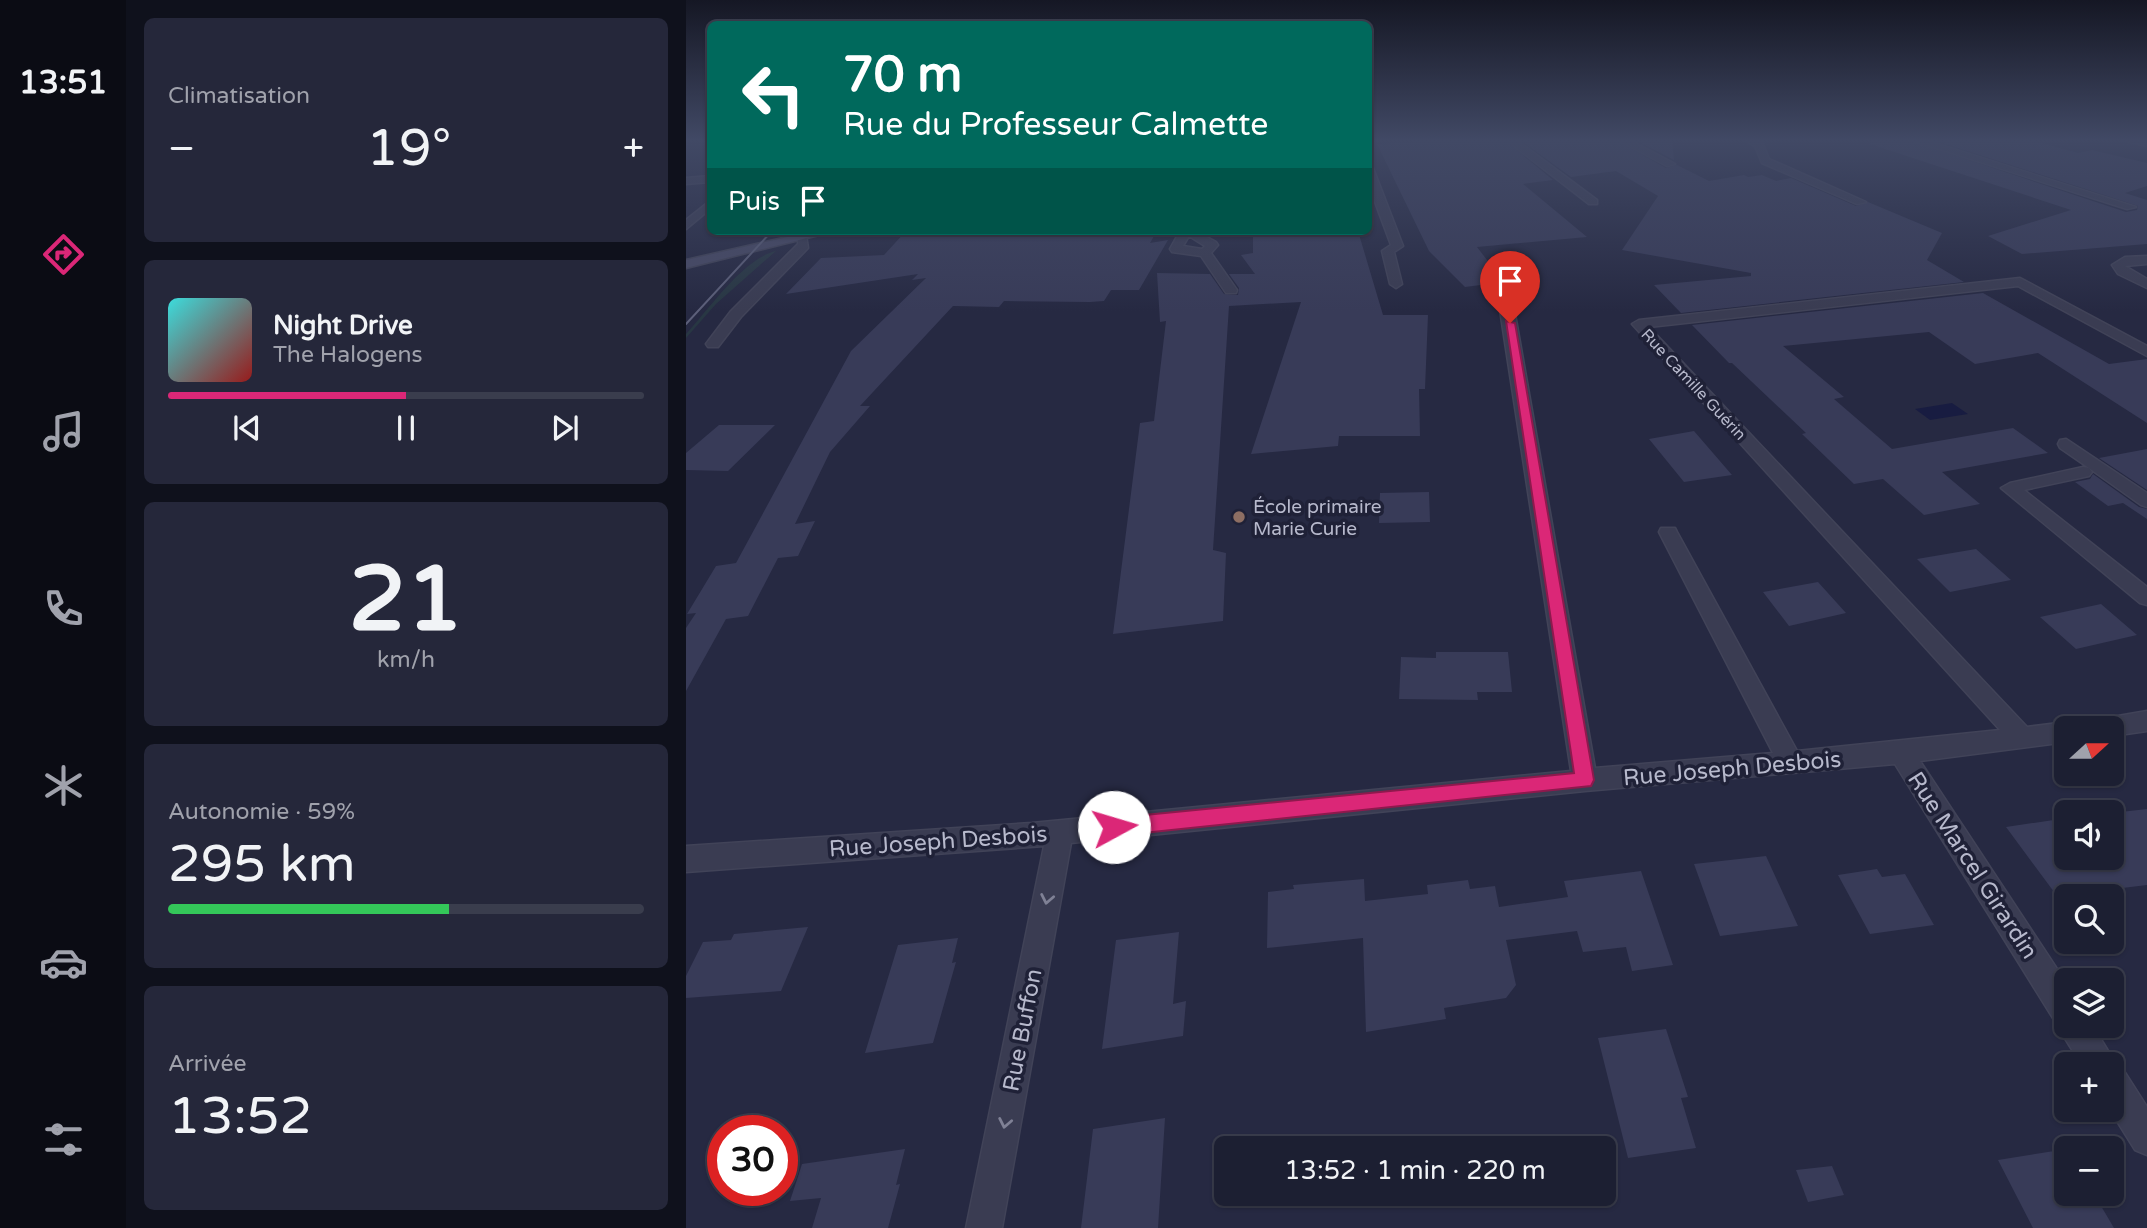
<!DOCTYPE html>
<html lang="fr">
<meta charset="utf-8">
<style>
body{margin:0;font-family:"Varela Round",sans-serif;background:#25273a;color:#f1f3f6;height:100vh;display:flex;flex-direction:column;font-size:26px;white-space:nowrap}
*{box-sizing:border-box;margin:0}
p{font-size:23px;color:#a0a2ac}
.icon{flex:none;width:38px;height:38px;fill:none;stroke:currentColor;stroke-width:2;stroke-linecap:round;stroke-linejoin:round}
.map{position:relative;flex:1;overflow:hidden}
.drawer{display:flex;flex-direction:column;gap:18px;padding:18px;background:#0f111c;width:560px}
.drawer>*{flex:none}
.banner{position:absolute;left:21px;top:21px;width:665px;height:214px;border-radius:10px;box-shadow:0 2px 5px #0004,0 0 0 2px #3a3d4d;background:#00695c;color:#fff;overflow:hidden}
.needle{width:46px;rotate:69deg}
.fabs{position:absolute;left:1368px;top:716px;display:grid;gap:14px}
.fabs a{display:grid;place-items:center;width:70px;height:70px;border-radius:10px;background:#1c1f32;box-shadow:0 2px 5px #0004,0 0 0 2px #3a3d4d;font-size:35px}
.speed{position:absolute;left:21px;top:1115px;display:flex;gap:14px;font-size:35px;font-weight:700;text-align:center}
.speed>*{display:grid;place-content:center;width:91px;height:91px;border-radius:50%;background:#1c1f32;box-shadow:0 2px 5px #0004,0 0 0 2px #3a3d4d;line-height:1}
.speed .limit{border:10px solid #d22;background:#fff;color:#111}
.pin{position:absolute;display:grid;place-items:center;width:60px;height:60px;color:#fff;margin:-72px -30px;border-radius:50% 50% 50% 0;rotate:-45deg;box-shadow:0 0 7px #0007}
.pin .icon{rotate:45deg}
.me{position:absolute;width:77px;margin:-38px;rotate:84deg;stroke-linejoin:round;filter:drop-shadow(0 0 5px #0008)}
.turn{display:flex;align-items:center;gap:24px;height:147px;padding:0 21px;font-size:32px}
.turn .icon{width:91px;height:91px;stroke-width:2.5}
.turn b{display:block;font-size:49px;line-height:60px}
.then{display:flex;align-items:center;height:66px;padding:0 21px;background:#0003;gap:14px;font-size:26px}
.big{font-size:52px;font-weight:600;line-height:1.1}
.drawer .widget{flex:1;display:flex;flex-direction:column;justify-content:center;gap:10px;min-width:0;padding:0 24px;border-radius:10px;background:#25273a}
.drawer .dial{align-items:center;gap:0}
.dial b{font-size:91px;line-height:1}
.song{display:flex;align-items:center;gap:21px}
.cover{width:84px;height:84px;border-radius:10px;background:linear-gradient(135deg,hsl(180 70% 55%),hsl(0 70% 35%))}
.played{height:7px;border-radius:4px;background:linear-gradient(90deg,#db2777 50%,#3a3d4d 50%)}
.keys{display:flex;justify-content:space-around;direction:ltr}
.heat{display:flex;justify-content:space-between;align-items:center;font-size:38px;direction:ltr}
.charge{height:10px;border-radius:5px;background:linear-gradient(90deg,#34c759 59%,#3a3d4d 0)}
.trip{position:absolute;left:528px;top:1136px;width:402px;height:70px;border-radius:10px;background:#1c1f32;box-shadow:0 2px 5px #0004,0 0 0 2px #3a3d4d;font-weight:600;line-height:70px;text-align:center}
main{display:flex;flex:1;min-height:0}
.tabs{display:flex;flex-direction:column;width:126px;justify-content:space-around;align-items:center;background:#0b0c14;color:#a0a2ac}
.tabs .icon{width:49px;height:49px}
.tabs .current{color:#db2777}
.tabs b{font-size:32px;color:#f1f3f6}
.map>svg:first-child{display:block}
.green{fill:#283743}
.water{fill:#181c41}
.building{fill:#383b58}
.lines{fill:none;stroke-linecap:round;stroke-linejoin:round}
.street-casing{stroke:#414358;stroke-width:3}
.secondary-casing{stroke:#414358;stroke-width:3}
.street{fill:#3a3c52;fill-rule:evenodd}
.secondary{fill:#484a65;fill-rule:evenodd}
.tram{stroke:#5c5f79;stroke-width:2}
.oneway{stroke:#7f8195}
.route{fill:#db2777;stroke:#8e194d;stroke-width:2}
.education-dot{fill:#8d6e63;stroke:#1f2137;stroke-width:2.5}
.labels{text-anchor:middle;stroke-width:7;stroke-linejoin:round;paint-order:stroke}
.far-street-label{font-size:16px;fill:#b7b9cc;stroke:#1f2137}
.poi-label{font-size:19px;fill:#b7b9cc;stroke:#1f2137;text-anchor:start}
.near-street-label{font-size:23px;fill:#b7b9cc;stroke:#1f2137}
</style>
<main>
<nav class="tabs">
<b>13:51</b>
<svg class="icon current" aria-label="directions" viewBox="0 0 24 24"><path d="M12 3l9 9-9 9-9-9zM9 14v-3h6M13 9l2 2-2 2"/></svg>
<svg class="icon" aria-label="music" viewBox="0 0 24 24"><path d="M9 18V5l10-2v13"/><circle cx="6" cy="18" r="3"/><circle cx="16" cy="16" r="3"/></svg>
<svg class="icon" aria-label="phone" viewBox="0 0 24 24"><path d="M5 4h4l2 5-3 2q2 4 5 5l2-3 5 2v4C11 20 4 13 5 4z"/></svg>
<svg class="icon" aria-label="climate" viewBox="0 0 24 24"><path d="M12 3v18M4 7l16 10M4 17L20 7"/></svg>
<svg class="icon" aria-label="car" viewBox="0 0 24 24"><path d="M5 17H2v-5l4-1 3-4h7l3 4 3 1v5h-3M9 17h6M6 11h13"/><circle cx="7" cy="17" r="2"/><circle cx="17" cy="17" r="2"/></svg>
<svg class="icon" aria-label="filters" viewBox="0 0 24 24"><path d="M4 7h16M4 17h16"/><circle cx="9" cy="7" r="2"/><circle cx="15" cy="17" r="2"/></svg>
</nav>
<section class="drawer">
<div class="widget"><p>Climatisation</p>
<div class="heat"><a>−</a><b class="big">19°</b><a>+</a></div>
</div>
<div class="widget">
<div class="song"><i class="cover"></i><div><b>Night Drive</b><p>The Halogens</p></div></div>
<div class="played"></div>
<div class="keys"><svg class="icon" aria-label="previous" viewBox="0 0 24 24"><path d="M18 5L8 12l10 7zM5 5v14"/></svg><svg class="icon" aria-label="pause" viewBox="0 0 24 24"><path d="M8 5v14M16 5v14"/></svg><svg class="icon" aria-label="next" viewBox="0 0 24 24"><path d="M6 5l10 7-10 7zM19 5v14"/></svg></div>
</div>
<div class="widget dial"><b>21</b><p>km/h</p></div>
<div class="widget"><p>Autonomie · 59%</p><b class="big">295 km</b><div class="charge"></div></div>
<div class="widget"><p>Arrivée</p><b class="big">13:52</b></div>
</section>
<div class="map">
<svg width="1461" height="1228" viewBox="0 0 1461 1228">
<rect width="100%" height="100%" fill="#262942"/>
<path class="green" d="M 90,251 L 30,304 L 0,338 L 0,334 C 23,309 58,258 90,251 Z"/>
<path class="water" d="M 1266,403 L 1282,414 L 1244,420 L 1229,409 Z"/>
<path class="building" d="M 725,139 L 817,139 L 867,180 L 837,184 L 901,237 L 791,247 L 818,282 L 779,287 L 743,251 L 691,144 L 728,142 Z
M 833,139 L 928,139 L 980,168 L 991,165 L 1023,181 L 1058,175 L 1062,177 L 1076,175 L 1090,181 L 1105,178 L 1170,206 L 1182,202 L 1256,233 L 1241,260 L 1278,282 L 995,313 L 968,285 L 1065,276 L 1065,273 L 936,250 L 972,196 L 930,171 L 885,177 Z
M 947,139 L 986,139 L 988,160 Z
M 1185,139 L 1219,139 L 1440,212 L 1451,210 L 1452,206 L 1244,139 L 1341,139 L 1392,153 L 1406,150 L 1461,163 L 1461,186 L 1439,193 L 1461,200 L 1461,244 L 1336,254 L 1302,236 L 1385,210 L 1184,144 Z
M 220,231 L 471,231 L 464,243 L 482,240 L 453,290 L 425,290 L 418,301 L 404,302 L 318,301 L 313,307 L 267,306 L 174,406 L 184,406 L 144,452 L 109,524 L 129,521 L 112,556 L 92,558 L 62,616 L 40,619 L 0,691 L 0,628 L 10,613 L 1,614 L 30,566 L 50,563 L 165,351 L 240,278 L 226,280 L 232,274 L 100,294 L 135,258 L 198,255 Z
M 567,231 L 672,231 L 697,315 L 742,315 L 739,389 L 733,389 L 734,436 L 653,436 L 652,446 L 565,454 L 615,302 L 543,306 L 527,550 L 540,553 L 537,621 L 427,634 L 454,423 L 468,421 L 480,321 L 474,322 L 471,273 L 524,274 L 538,294 L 552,295 L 553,288 L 543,274 L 569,274 L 555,255 L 567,253 Z
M 1297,293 L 1423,364 L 1461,359 L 1461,423 L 1352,353 L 1289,364 L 1243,332 L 1097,346 L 1158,397 L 1148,399 L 1206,449 L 1327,428 L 1362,453 L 1256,472 L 1294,504 L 1238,515 L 1197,479 L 1168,484 L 1116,434 L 1120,433 L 1046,363 L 1043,363 L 1006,325 Z
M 33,425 L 89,425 L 42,471 L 0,470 L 0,453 Z
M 1008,431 L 1046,475 L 998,482 L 963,439 Z
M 1461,449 L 1461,490 L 1413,458 Z
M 1407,474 L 1453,507 L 1461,509 L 1461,519 L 1437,503 L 1422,506 L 1389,482 L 1404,479 Z
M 743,492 L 744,522 L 693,523 L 694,493 Z
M 1290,549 L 1325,580 L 1264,592 L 1231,559 Z
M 1132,582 L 1160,613 L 1103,626 L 1077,592 Z
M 1415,604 L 1451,635 L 1390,649 L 1354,617 Z
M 750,652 L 822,652 L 826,692 L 791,692 L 792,700 L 713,699 L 715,657 L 750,658 Z
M 1461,809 L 1461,885 L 1371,896 L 1320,827 L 1381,818 L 1381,858 L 1426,858 L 1426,813 Z
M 1080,856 L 1112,926 L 1034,936 L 1008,864 Z
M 1191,869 L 1196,877 L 1219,874 L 1248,925 L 1184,934 L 1152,875 Z
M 955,871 L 987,965 L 946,971 L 940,947 L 897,952 L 891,931 L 820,940 L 830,985 L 820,998 L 758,1008 L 760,1019 L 680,1032 L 677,938 L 581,948 L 582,892 L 608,889 L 607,885 L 678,879 L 679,901 L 742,894 L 741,885 L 782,880 L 784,889 L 809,886 L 813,907 L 882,897 L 878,881 Z
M 122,927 L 95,991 L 0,998 L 0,976 L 17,942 L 45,940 L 48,934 Z
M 493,932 L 487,1004 L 500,1001 L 497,1036 L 416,1049 L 430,940 Z
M 272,938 L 266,963 L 270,962 L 247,1043 L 179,1053 L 212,945 Z
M 980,1029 L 1002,1097 L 995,1098 L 1010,1148 L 942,1158 L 912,1038 Z
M 479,1118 L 472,1228 L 395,1228 L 407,1129 Z
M 219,1149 L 210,1185 L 214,1184 L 202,1228 L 126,1228 L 135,1198 L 104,1201 L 116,1164 Z
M 1381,1149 L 1381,1194 L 1408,1194 L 1428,1228 L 1347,1228 L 1312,1160 Z
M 1146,1166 L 1158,1195 L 1122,1202 L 1110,1170 Z"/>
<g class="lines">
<g class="street-casing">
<path id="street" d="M 819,139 L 829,139 L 911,200 L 911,204 L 903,204 Z
M 930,139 L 942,139 L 989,164 L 981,166 Z
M 1056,139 L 1076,142 L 1083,159 L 1180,202 L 1171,204 L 1076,163 L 1069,146 Z
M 1222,139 L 1236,139 L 1450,207 L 1441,209 Z
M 1432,139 L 1461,140 L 1461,146 Z
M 682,165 L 687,168 L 717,246 L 708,252 L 716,284 L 710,288 L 704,284 L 696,251 L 705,245 L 682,183 Z
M 24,176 L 24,182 L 0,184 L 0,178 Z
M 24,201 L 24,209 L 0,229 L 0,220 Z
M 494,231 L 510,231 L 530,242 L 532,245 L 525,253 L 551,290 L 550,293 L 540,293 L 515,256 L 486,252 L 484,249 ZM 503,236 L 519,246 L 516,249 L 497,246 Z
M 112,235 L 120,235 L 122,248 L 55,317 L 32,347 L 22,347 L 20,344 L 45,311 L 112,244 Z
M 1461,256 L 1461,264 L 1439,266 L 1461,279 L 1461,288 L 1432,274 L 1426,265 L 1439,257 Z
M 1334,278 L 1461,346 L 1461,356 L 1332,286 L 963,327 L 1341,727 L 1381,722 L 1389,725 L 1391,728 L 1381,728 L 1381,742 L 1234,761 L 1381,984 L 1381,1026 L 1407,1026 L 1430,1064 L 1429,1068 L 1438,1071 L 1461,1107 L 1461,1155 L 1449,1150 L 1424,1110 L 1426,1110 L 1426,1064 L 1395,1064 L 1378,1037 L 1374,1025 L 1370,1023 L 1209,764 L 899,791 L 385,843 L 316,1228 L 280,1228 L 358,846 L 0,872 L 0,846 L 346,823 L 885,771 L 812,297 L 819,293 L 826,297 L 909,768 L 1087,753 L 973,532 L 975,528 L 989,528 L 991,532 L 1111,751 L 1314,730 L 946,324 L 953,320 Z
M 1380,439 L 1461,493 L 1461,507 L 1455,505 L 1403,468 L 1406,472 L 1403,476 L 1338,490 L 1461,587 L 1461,605 L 1454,603 L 1315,488 L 1324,483 L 1397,467 L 1403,468 L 1374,448 L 1372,444 L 1374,440 Z
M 1461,711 L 1461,731 L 1426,736 L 1426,728 L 1399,728 L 1403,721 Z"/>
</g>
<g class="secondary-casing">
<path id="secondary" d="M 128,231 L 149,231 L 0,268 L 0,260 Z"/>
</g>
<use href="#street" class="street"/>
<use href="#secondary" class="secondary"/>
<path class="tram" d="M 0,324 L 86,231"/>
</g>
<defs><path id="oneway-chevron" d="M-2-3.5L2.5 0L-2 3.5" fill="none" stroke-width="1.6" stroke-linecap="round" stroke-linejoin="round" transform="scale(1.75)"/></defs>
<g class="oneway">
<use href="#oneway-chevron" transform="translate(361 899) rotate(101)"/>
<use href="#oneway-chevron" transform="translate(319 1123) rotate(101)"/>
</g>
<linearGradient id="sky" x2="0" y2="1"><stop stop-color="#151724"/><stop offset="0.45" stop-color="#414965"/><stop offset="1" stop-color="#414965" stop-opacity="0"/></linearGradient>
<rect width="1461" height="311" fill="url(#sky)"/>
<path class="route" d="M 820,321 L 829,323 L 908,780 L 905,786 L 428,836 L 420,833 L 418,827 L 420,821 L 428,818 L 888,773 Z"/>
<circle class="education-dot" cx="553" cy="517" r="7"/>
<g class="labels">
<g class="far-street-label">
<text transform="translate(1008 384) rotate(47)" y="6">Rue Camille Guérin</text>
</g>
<g class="poi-label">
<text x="567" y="513">École primaire<tspan x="567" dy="22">Marie Curie</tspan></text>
</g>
<g class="near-street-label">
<text transform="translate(1046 768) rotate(-5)" y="8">Rue Joseph Desbois</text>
<text transform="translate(252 841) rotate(-4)" y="8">Rue Joseph Desbois</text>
<text transform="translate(1287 865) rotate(57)" y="8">Rue Marcel Girardin</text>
<text transform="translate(336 1030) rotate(-79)" y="8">Rue Buffon</text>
</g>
</g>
</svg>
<div class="fabs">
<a><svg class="needle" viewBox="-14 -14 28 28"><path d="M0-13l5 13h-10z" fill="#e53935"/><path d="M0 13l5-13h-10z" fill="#a0a2ac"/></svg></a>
<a><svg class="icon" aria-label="sound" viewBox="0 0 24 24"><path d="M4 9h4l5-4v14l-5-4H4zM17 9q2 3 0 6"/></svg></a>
<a><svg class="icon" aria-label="search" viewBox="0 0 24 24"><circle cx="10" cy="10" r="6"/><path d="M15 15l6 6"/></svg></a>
<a><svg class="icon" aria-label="layers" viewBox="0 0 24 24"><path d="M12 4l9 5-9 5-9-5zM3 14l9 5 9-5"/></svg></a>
<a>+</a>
<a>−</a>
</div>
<div class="speed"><div class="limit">30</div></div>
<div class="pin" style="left:824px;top:323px;background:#d93025"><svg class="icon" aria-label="arrive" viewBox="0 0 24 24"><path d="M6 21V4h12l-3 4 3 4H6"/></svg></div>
<svg class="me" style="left:428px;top:827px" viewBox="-20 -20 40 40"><circle r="19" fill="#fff"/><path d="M0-13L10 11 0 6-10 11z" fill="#db2777"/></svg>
<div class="trip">13:52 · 1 min · 220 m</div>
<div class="banner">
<div class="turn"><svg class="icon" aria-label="left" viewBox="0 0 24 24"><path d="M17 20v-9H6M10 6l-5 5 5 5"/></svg><div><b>70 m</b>Rue du Professeur Calmette</div></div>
<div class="then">Puis<svg class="icon" aria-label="arrive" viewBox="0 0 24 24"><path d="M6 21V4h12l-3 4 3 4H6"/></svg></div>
</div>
</div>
</main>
